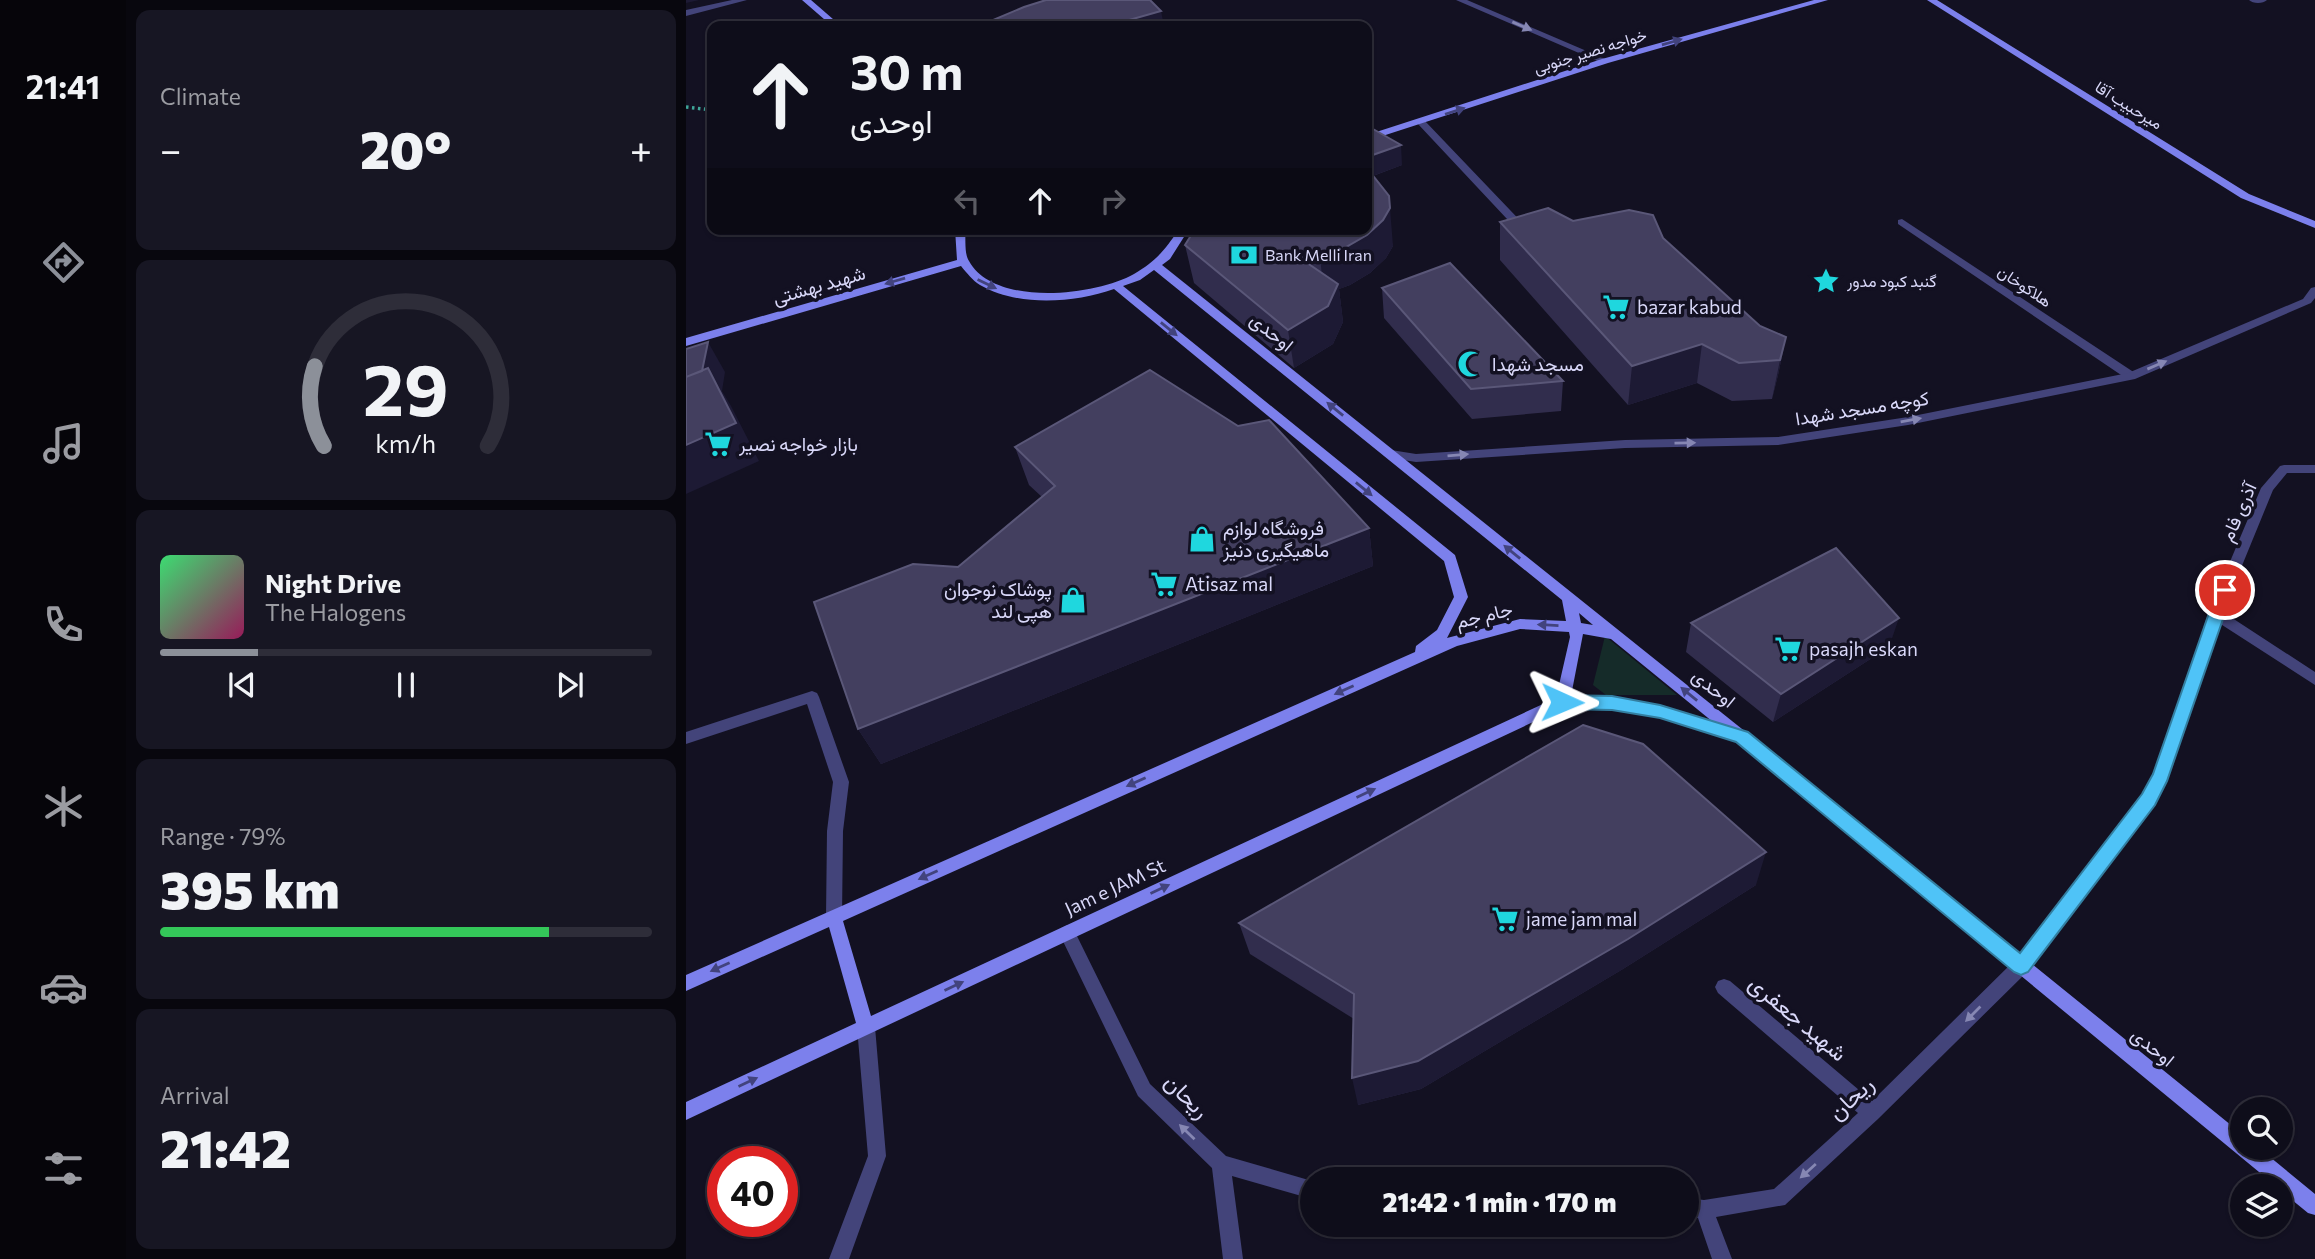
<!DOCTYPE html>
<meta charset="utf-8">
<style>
body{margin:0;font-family:Commissioner,Vazirmatn,sans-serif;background:#171623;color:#f1f3f6;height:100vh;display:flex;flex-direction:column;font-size:26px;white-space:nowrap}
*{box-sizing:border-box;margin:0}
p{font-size:23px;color:#9b9ca2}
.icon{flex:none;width:38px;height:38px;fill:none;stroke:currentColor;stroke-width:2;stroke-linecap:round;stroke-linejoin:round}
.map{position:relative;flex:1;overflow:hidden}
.side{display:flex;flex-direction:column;gap:10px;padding:10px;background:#08070e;width:560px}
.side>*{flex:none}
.banner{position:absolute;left:21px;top:21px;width:665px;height:214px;border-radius:14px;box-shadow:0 2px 5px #0004,0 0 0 2px #2e2d39;background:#0e0d1a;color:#f1f3f6;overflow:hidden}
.fabs{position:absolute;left:1544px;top:1097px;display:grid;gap:14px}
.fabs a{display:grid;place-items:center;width:63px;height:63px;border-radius:50%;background:#0e0d1a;box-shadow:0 2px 5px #0004,0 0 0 2px #2e2d39;font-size:35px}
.speed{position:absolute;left:21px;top:1146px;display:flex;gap:14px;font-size:35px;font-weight:700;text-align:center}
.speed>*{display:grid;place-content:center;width:91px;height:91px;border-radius:50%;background:#0e0d1a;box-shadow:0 2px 5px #0004,0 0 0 2px #2e2d39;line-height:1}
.speed .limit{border:10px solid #d22;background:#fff;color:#111}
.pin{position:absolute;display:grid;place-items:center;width:60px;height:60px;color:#fff;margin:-30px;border:4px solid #fff;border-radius:50%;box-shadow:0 2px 7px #0007}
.me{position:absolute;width:77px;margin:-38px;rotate:91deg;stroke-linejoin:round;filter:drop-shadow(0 0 5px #0008)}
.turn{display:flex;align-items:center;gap:24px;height:147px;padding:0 28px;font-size:32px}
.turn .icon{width:91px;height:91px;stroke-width:2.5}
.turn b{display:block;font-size:49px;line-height:60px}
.lanes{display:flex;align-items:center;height:66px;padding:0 28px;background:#0003;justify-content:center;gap:35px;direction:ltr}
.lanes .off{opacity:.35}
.big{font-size:52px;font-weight:800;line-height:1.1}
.side .card{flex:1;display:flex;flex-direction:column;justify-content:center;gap:10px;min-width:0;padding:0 24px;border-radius:14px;background:#171623}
.side .dial{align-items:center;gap:0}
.dial svg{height:182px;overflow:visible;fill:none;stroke:#2e2d39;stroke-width:7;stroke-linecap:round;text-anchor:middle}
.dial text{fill:#f1f3f6;stroke:none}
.song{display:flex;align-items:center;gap:21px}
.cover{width:84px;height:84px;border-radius:10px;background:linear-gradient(135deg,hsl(140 70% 55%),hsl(330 70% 35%))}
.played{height:7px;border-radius:4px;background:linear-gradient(90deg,#8c9099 20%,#2e2d39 20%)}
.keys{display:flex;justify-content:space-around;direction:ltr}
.heat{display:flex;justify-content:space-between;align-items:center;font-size:38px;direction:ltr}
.charge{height:10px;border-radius:5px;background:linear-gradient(90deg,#34c759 79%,#2e2d39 0)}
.trip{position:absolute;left:614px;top:1167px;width:399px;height:70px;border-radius:35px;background:#0e0d1a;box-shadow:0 2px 5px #0004,0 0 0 2px #2e2d39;font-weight:800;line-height:70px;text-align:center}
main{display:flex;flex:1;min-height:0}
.tabs{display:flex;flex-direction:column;width:126px;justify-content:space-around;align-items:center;background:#06050a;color:#9b9ca2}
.tabs .icon{width:49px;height:49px}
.tabs .on{color:#8c9099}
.tabs b{font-size:32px;color:#f1f3f6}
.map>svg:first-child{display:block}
.green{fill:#152b29}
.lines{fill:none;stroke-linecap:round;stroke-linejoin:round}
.path{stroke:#3fa699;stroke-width:3.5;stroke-dasharray:2.5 3.5;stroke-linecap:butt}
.lane{fill:#43447a;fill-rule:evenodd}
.street{fill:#43447a;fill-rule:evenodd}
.secondary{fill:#7c80ec;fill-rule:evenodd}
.wall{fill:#312d4d}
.shaded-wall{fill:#1d1a34}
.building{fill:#433f5f;stroke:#5a5778;stroke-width:2}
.oneway{fill:#8687b3}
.oneway2{fill:#42437d}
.route{fill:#4fc3f7;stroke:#337fa1;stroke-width:2}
.labels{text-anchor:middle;stroke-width:7;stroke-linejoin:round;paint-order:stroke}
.far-street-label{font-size:16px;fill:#d9d8f9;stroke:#131122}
.far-poi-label{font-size:16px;fill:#d9d8f9;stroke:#131122;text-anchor:start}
.street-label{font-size:19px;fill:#d9d8f9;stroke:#131122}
.poi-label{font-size:19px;fill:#d9d8f9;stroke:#131122;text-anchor:start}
.near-street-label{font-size:23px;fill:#d9d8f9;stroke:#131122}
</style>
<main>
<nav class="tabs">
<b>21:41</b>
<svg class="icon on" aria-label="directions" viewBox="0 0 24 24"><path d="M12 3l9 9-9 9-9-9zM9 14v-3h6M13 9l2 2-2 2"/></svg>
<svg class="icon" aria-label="music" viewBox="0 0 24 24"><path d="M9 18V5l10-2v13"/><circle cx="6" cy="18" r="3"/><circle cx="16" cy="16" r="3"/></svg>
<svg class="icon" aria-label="phone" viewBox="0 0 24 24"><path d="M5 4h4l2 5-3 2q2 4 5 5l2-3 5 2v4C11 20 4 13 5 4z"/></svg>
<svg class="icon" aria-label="climate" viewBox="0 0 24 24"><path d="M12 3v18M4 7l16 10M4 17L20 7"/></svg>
<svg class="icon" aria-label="car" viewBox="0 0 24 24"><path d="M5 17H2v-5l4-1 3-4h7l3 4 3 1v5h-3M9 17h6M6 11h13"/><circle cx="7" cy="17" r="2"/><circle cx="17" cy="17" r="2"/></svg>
<svg class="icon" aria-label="filters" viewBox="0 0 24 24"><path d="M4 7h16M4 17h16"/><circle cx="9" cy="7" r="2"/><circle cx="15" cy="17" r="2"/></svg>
</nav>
<section class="side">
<div class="card"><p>Climate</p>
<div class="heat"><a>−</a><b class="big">20°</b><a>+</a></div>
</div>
<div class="card dial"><svg viewBox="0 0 100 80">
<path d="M14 69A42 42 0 1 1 86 69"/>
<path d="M14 69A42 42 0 0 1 10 34" stroke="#8c9099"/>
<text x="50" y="56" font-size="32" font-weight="700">29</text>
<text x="50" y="72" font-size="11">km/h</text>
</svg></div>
<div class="card">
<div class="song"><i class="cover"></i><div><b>Night Drive</b><p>The Halogens</p></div></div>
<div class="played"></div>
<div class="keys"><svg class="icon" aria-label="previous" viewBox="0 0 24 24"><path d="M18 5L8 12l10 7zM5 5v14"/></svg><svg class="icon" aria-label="pause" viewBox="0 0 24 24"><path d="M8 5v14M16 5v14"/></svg><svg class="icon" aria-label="next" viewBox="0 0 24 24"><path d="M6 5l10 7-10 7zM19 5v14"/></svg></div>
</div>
<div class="card"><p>Range · 79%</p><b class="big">395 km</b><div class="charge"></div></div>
<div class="card"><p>Arrival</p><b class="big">21:42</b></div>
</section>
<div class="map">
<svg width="1629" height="1259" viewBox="0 0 1629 1259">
<rect width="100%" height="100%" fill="#131122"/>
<path class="green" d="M 919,636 L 991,695 L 920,695 L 907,685 Z"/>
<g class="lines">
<path class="path" d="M 0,107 L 26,110"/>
<path class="lane" d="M 770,0 L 781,0 L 924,61 L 916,63 Z
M 1563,0 L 1581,0 C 1577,4 1567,4 1563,0 Z
M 732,120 L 738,120 L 844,231 L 844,235 L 836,235 L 732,124 Z
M 1216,219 L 1449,373 L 1449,379 L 1441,379 L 1212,224 L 1212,220 Z
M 1598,465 L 1629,465 L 1629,473 L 1601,473 L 1587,490 L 1537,612 L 1629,672 L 1629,685 L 1533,623 L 1483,776 L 1468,804 L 1341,972 L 1192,1119 L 1099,1205 L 1030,1217 L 1046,1259 L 1026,1259 L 1012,1218 L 1001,1216 L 1001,1198 L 1018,1200 L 1088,1189 L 1172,1113 L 1032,993 L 1029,987 L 1032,981 L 1038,979 L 1044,981 L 1186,1101 L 1329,960 L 1458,794 L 1468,775 L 1522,614 L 1575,488 L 1594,466 Z
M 126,691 L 131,693 L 133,697 L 163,782 L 157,831 L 156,917 L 154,922 L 148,925 L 142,922 L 140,917 L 141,831 L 147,782 L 121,704 L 0,744 L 0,732 Z
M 381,925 L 387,928 L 464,1084 L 540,1156 L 626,1181 L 626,1199 L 546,1176 L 557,1259 L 537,1259 L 526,1168 L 452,1096 L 373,933 L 375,928 Z
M 180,1019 L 186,1021 L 189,1027 L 200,1156 L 163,1259 L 143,1259 L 182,1156 L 171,1027 L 174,1021 Z"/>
<path class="street" d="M 46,0 L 61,0 L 0,16 L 0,10 Z
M 1629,287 L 1629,298 L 1625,303 L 1449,379 L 1222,425 L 1092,445 L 939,448 L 730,462 L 705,458 L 699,454 L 705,450 L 730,454 L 939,440 L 1092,437 L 1222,417 L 1442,373 L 1617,299 L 1625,288 Z"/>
<path class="secondary" d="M 116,0 L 125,0 L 155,26 L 146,26 Z
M 1128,0 L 1142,0 L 922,63 L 681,141 L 681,135 L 916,59 Z
M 1241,0 L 1251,0 L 1563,194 L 1629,221 L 1629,228 L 1555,198 Z
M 269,229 L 279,229 C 280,238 278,254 283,261 C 308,307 409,296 448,274 C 470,261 479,250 493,229 L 503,229 L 484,259 L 476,265 L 1061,733 L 1556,1134 L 1556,1148 L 1573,1148 L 1629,1194 L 1629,1215 L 1622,1213 L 1594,1190 L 1594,1186 L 1590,1186 L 1050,741 L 974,718 L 926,709 L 877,708 L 0,1120 L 0,1102 L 170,1023 L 143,927 L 0,991 L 0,975 L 729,652 L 730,646 L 751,630 L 768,597 L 758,561 L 428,289 C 388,303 332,307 294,285 C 287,281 280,272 275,266 L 0,346 L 0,338 L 271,260 ZM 468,270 L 876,600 L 880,621 L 834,619 L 761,638 L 782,597 L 769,555 L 437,286 L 454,280 ZM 893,613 L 907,625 L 895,623 ZM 834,629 L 883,632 L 884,637 L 870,698 L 185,1016 L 157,921 L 771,646 ZM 897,634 L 925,639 L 1027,722 C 976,706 939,697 885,696 Z"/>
</g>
<path class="wall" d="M 681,130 L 716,165 L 687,176 L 707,246 L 700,258 L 684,273 L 664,285 L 653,289 L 657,322 L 647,344 L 608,368 L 508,283 L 499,245 L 681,229 Z
M 887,221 L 977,238 L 1074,326 L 1100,337 L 1092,375 L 1086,399 L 1046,401 L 1011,383 L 942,405 L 814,260 L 814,222 Z
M 696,288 L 877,381 L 875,411 L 786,419 L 698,318 Z
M 329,447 L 683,528 L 687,566 L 195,764 L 172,729 L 272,567 L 356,497 L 343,485 Z
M 1005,623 L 1203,647 L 1087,722 L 1000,652 Z
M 1070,885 L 937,969 L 735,1089 L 672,1105 L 668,1019 L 564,954 L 553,923 Z"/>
<path class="shaded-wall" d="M 0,0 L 13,0 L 0,3 Z
M 475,11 L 478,26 L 422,26 Z
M 715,145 L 716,165 L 681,178 L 681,157 Z
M 704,208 L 707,246 L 700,258 L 684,273 L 664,285 L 653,289 L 657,322 L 647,344 L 608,368 L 602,330 L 638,295 L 634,257 Z
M 1100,337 L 1092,375 L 1086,399 L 1094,360 Z
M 22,342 L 39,372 L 36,391 L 45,406 L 73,461 L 0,494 L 0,423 Z
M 1016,344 L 1011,383 L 942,405 L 946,366 Z
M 683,528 L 687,566 L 195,764 L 172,729 Z
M 1213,618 L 1203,647 L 1087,722 L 1095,694 Z
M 1080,852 L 1070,885 L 937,969 L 735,1089 L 672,1105 L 666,1078 Z"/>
<path class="building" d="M 360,0 L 464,0 L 475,11 L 422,26 L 293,26 L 338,7 Z
M 687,129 L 715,145 L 681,157 L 681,130 Z
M 681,172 L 688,177 L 703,196 L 704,208 L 697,220 L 681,235 L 660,247 L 634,257 L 614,258 L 652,284 L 642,306 L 602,330 L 499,245 L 509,229 L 681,229 Z
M 862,208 L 887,221 L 943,210 L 967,215 L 977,238 L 1074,326 L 1100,337 L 1094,360 L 1053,363 L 1016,344 L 946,366 L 814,222 Z
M 764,263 L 877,381 L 785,389 L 696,288 Z
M 22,342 L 16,371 L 0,377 L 0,349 Z
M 22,368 L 50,423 L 0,445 L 0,377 Z
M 464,370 L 552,426 L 583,420 L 683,528 L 172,729 L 128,602 L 227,564 L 272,567 L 369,486 L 329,447 Z
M 1150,548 L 1213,618 L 1095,694 L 1005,623 Z
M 897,725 L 957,744 L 1080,852 L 942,939 L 732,1061 L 666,1078 L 668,994 L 553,923 Z"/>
<defs><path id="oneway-solid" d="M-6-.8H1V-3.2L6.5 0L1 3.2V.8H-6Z" transform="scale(1.75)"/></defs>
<g class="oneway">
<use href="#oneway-solid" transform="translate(836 26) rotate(23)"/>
<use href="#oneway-solid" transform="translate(1471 365) rotate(-23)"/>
<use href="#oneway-solid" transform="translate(1225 420) rotate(-10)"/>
<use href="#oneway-solid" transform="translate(999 443) rotate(-1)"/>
<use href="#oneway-solid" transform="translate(772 455) rotate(-5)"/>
<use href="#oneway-solid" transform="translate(1287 1014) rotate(135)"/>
<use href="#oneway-solid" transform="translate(501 1132) rotate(-136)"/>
<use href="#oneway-solid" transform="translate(1122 1171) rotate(138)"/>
</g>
<g class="oneway2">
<use href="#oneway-solid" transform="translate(986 42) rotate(-16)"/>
<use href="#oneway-solid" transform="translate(769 111) rotate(-18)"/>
<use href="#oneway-solid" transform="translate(209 281) rotate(164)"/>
<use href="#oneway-solid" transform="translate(301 284) rotate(26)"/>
<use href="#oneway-solid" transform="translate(483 329) rotate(39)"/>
<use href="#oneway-solid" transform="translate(649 409) rotate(-141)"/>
<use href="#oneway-solid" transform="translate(678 489) rotate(39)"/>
<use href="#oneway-solid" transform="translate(826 552) rotate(-141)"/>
<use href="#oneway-solid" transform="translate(862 625) rotate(-177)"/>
<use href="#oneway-solid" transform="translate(658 690) rotate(156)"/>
<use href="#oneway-solid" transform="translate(1003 694) rotate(-141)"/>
<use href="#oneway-solid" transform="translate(450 782) rotate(156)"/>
<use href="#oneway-solid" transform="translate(680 793) rotate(-25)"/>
<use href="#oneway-solid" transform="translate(242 875) rotate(156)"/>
<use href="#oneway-solid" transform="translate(474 889) rotate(-25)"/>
<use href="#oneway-solid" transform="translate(34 967) rotate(156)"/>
<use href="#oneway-solid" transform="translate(268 986) rotate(-25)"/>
<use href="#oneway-solid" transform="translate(62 1082) rotate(-25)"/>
</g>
<path class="route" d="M 1539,584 L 1547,590 L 1481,781 L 1469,805 L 1342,972 L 1335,975 L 1328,972 L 1050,742 L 974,718 L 926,710 L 876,709 L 871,707 L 868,702 L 871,697 L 876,695 L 926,696 L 974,705 L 1062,732 L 1334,953 L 1456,794 L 1467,774 L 1531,590 Z"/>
<defs>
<g id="bank-bare" transform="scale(2.1)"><path d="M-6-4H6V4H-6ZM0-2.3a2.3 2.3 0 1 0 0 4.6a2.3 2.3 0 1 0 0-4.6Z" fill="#1fd7de" stroke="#131122" stroke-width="2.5" paint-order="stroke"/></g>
<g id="sight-bare" transform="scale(2.1)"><path d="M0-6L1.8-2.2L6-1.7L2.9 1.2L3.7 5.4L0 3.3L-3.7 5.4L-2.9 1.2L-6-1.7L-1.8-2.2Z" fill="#1fd7de" stroke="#131122" stroke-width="2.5" paint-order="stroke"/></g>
<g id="supermarket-bare" transform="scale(2.1)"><path d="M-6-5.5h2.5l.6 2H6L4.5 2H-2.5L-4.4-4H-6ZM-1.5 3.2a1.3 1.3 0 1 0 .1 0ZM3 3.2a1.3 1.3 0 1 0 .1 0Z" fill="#1fd7de" stroke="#131122" stroke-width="2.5" paint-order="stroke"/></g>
<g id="mosque-bare" transform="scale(2.1)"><path d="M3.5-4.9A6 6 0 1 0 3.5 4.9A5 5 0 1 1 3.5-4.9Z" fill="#1fd7de" stroke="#131122" stroke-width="2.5" paint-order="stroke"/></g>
<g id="shop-bare" transform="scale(2.1)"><path d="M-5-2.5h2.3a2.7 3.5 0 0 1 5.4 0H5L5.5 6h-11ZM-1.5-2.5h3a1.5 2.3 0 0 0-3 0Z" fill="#1fd7de" stroke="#131122" stroke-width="2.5" paint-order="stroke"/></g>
</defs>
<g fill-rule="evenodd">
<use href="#bank-bare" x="558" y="255"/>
<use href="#sight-bare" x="1140" y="281"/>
<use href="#supermarket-bare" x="930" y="307"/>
<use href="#mosque-bare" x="785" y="364"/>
<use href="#supermarket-bare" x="32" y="444"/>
<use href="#shop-bare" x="516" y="539"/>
<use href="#supermarket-bare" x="478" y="584"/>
<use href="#shop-bare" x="387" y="600"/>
<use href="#supermarket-bare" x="1102" y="649"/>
<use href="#supermarket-bare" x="819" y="919"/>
</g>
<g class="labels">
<g class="far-street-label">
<text transform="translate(904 51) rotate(-17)" y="6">خواجه نصیر جنوبی</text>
<text transform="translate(1443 105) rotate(32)" y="6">میرحبیب آقا</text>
<text transform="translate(1339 286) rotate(34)" y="6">هلاکوخان</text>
</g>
<g class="far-poi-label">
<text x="579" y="261">Bank Melli Iran</text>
<text x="1161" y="287">گنبد کبود مدور</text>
</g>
<g class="street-label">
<text transform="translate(133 285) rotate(-16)" y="7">شهید بهشتی</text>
<text transform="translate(586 332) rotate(39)" y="7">اوحدی</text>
<text transform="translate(1176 408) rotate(-9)" y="7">کوچه مسجد شهدا</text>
<text transform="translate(1552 512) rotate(-66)" y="7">آذری فام</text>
<text transform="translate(798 615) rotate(-14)" y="7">جام جم</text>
<text transform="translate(1028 688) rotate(39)" y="7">اوحدی</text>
<text transform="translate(429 887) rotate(-25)" y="7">Jam e JAM St</text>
<text transform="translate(1467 1047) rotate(39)" y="7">اوحدی</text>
</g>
<g class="poi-label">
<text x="951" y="314">bazar kabud</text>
<text x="806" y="371">مسجد شهدا</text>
<text x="53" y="451">بازار خواجه نصیر</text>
<text x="537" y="535">فروشگاه لوازم<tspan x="537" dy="22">ماهیگیری دنیز</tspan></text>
<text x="499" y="591">Atisaz mal</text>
<text x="366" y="596" text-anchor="end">پوشاک نوجوان<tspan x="366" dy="22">هپی لند</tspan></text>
<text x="1123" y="656">pasajh eskan</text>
<text x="840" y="926">jame jam mal</text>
</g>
<g class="near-street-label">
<text transform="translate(1112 1018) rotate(40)" y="8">شهید جعفری</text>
<text transform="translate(501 1096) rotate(45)" y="8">ریحان</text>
<text transform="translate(1165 1098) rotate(-43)" y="8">ریحان</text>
</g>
</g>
</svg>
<div class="fabs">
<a><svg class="icon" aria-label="search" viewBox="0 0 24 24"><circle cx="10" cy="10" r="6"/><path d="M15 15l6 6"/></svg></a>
<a><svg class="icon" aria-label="layers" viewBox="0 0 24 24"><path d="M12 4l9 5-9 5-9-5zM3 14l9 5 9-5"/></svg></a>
</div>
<div class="speed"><div class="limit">40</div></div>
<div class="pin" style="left:1539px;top:590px;background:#d93025"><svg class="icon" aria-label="arrive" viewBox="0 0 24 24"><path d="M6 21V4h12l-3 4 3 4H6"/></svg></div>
<svg class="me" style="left:876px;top:702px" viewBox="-20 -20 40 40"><path d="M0-17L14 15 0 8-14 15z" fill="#4fc3f7" stroke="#fff" stroke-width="4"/></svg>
<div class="trip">21:42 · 1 min · 170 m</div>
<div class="banner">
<div class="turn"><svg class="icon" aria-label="ahead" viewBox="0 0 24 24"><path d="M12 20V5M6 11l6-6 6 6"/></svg><div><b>30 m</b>اوحدی</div></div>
<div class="lanes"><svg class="icon off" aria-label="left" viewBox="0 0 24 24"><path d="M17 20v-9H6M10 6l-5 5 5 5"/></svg><svg class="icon" aria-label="ahead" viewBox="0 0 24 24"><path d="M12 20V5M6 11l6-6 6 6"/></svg><svg class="icon off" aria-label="right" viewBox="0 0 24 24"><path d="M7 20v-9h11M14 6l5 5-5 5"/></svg></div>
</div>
</div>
</main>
